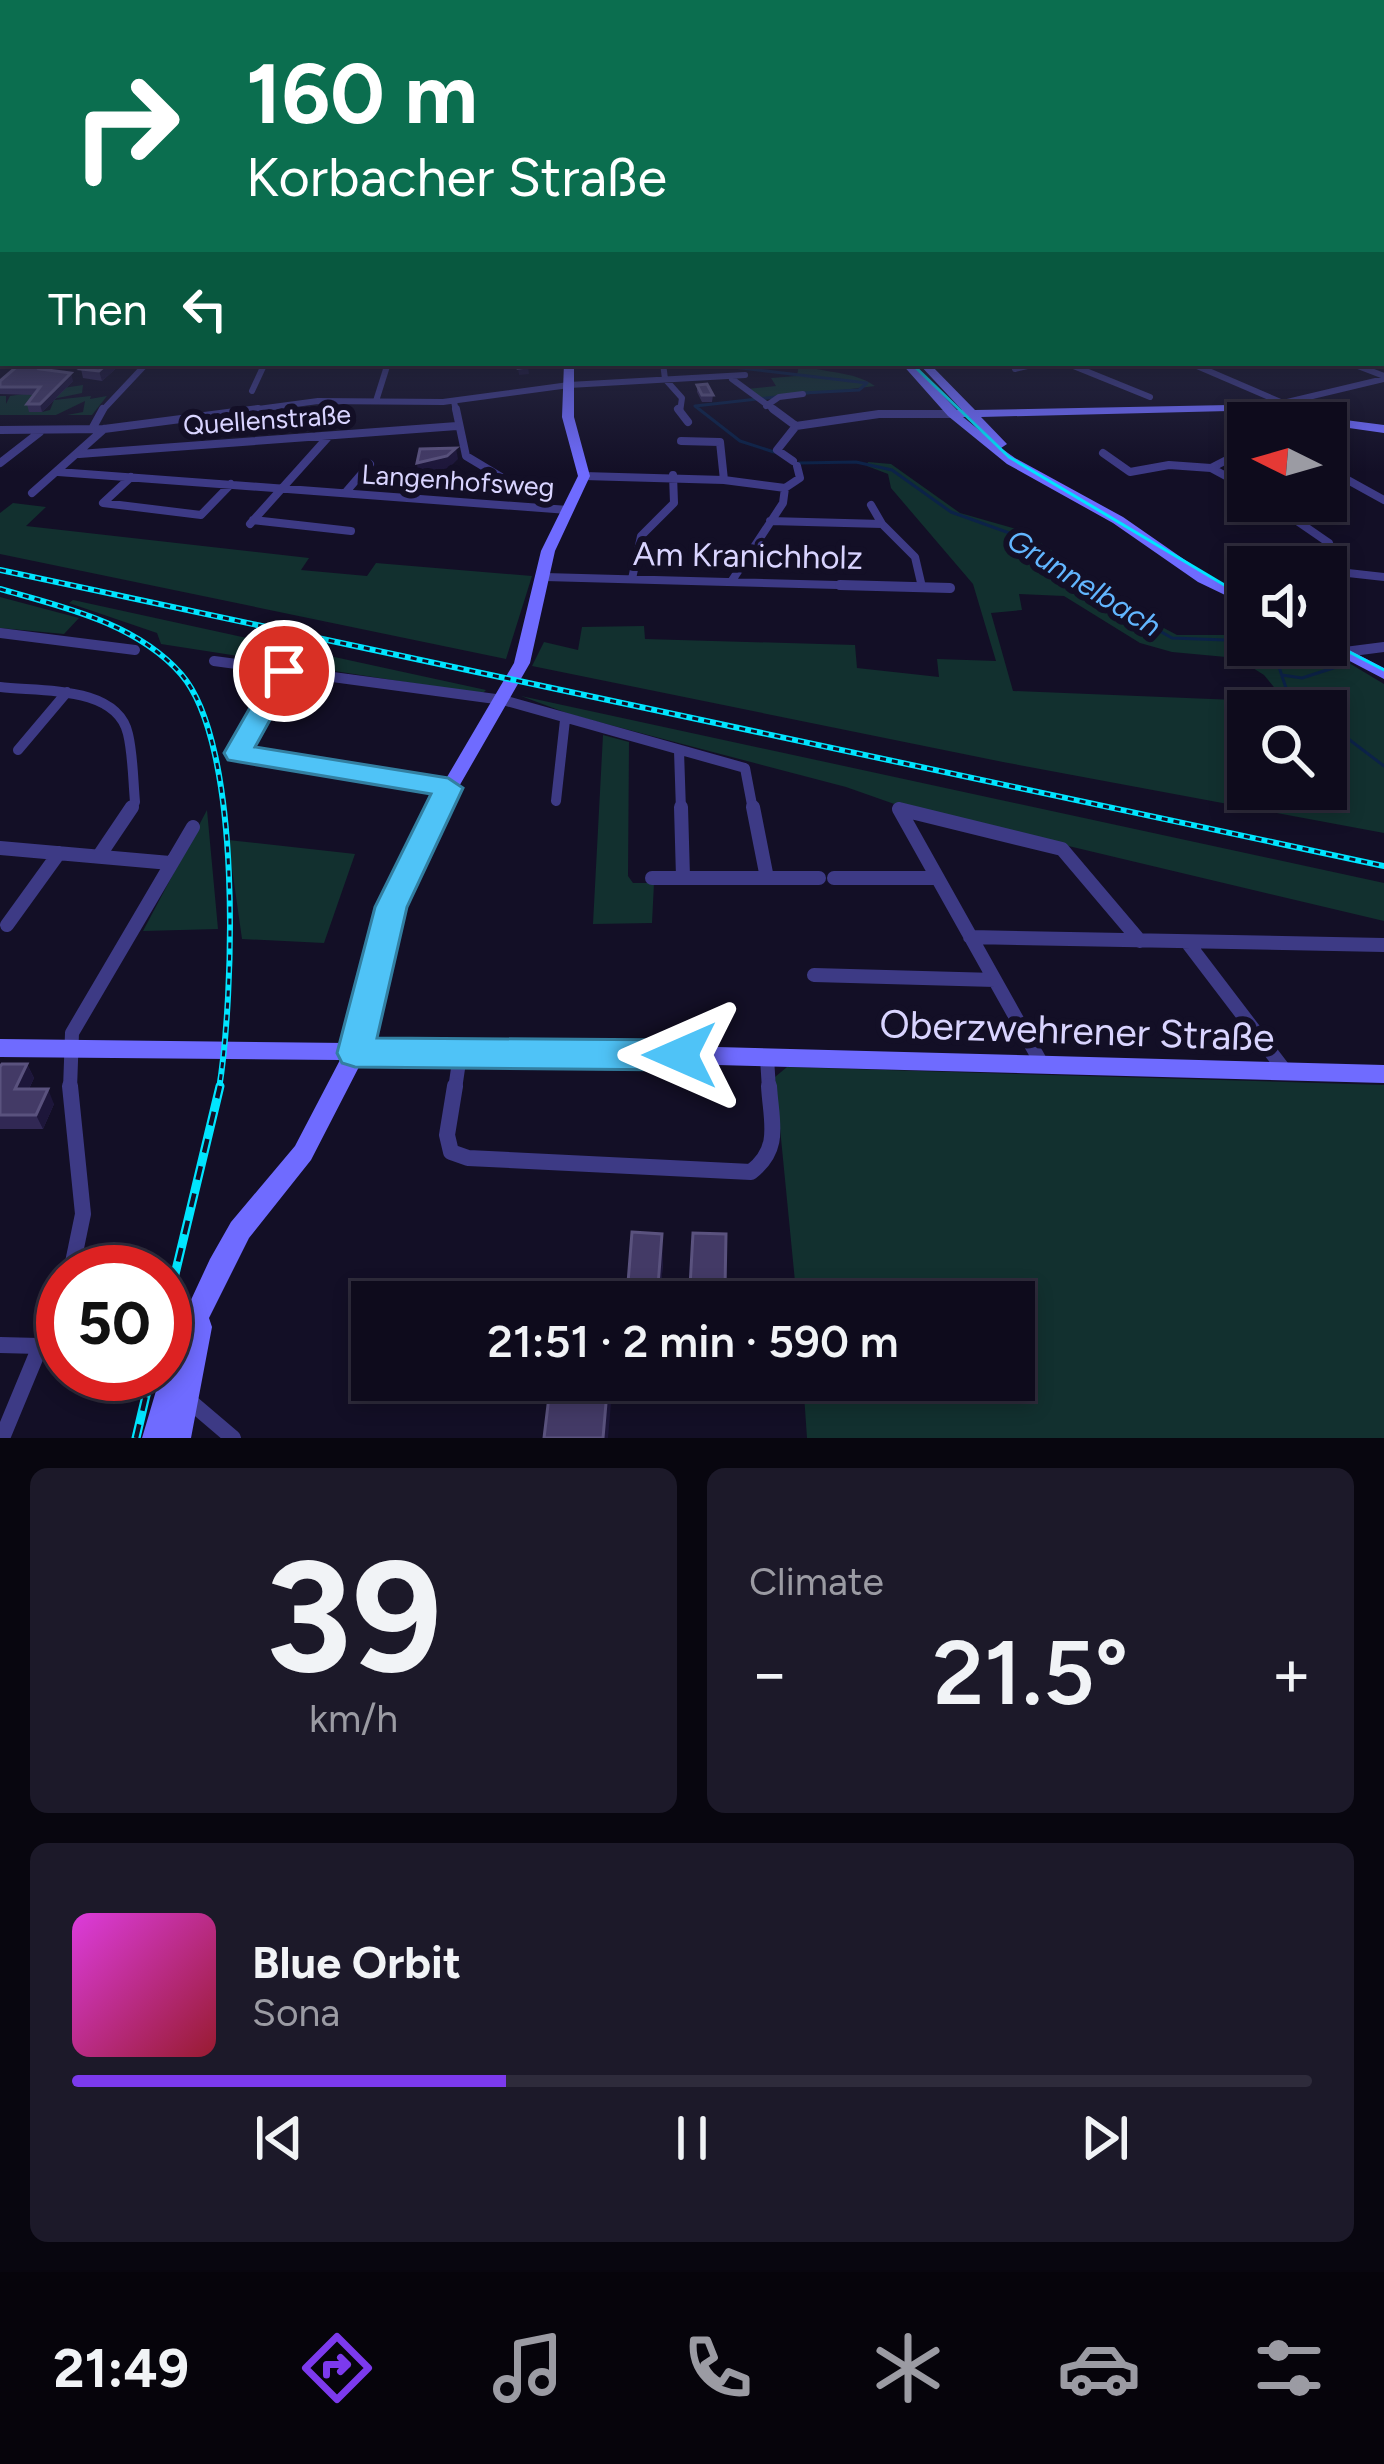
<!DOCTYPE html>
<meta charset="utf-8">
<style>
body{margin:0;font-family:Figtree,sans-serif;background:#1c1929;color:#f1f3f6;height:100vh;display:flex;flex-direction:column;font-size:45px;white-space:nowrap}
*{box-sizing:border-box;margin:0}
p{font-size:39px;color:#9b9ba3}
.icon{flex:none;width:66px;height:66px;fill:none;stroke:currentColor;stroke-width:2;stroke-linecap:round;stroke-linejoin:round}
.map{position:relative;height:1438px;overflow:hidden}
.panel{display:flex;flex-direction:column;gap:30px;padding:30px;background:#08060f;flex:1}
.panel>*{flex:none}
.top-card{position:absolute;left:0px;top:0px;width:1386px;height:366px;box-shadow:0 6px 18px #0003,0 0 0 3px #2e2b3b;background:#0b6e4f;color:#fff;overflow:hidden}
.needle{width:78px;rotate:275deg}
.fabs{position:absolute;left:1227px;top:402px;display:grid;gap:24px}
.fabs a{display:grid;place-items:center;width:120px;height:120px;border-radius:0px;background:#0e0b1c;box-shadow:0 6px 18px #0003,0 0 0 3px #2e2b3b;font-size:60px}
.speed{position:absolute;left:36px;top:1245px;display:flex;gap:24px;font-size:60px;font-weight:700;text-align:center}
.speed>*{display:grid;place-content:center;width:156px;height:156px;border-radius:50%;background:#0e0b1c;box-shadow:0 6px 18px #0003,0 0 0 3px #2e2b3b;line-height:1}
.speed .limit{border:18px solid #d22;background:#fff;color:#111}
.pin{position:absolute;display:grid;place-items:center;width:102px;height:102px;color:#fff;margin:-51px;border:6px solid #fff;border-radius:50%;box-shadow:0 3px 12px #0007}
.me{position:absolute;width:132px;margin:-66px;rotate:270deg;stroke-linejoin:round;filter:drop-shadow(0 0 9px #0008)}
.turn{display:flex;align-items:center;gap:42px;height:252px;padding:0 48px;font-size:54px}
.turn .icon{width:156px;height:156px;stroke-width:2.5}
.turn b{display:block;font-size:84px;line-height:102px}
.then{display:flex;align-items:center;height:114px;padding:0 48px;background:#0003;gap:24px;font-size:45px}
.big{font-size:90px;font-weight:600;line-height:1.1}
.panel .card{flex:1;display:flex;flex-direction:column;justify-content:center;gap:18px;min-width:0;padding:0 42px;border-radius:18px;background:#1c1929}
.panel .dial{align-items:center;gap:0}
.dial b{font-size:156px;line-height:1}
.song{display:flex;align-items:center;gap:36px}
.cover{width:144px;height:144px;border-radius:18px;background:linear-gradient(135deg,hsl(300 70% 55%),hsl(350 70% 35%))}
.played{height:12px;border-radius:6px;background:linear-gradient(90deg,#7c3aed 35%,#2e2b3b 35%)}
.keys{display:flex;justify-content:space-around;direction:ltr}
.heat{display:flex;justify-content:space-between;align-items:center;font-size:66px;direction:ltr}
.panel .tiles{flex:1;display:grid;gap:30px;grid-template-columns:1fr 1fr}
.card:last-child{grid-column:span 2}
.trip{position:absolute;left:351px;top:1281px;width:684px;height:120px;border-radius:0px;background:#0e0b1c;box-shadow:0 6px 18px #0003,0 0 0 3px #2e2b3b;font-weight:600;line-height:120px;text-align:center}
.tab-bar{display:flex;height:192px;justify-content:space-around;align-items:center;background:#06040b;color:#9b9ba3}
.tab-bar .icon{width:84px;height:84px}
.tab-bar .current{color:#7c3aed}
.tab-bar b{font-size:54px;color:#f1f3f6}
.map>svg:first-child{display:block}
.green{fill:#12302f;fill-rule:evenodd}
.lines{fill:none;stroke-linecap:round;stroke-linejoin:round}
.stream{stroke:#0c2248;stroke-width:3}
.street-far4{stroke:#3d3a85;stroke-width:6}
.street-far3{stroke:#3d3a85;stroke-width:8}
.street-far2{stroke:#3d3a85;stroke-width:10}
.street-far1{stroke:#3d3a85;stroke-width:14}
.street{stroke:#3d3a85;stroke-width:16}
.secondary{fill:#6f6bff;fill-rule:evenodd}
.tram{stroke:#00e5ff;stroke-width:3}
.rail-far1-casing{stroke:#00e5ff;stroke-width:6}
.rail-casing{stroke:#00e5ff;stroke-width:9}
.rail-far1{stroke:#130f26;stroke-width:3;stroke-dasharray:6;stroke-linecap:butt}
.rail{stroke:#130f26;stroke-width:4.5;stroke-dasharray:14;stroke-linecap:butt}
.wall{fill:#312854}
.shaded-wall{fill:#1d163a}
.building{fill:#433a66;stroke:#5a527e;stroke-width:3}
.route{fill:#4fc3f7;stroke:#337fa1;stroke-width:3}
.labels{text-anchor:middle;stroke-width:12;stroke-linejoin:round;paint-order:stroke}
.far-street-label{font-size:27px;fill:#d9d4ff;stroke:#130f26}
.far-water-label{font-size:30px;font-style:italic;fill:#62b6ff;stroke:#130f26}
.street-label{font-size:33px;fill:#d9d4ff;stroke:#130f26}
.near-street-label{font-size:39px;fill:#d9d4ff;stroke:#130f26}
</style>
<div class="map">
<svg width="1384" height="1438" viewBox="0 0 1384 1438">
<rect width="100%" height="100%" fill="#130f26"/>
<path class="green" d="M 799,364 C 825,374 852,370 875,386 L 762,400 L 747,389 L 776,386 L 771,378 L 797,376 Z
M 83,385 L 82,393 L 48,400 L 42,412 L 50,410 L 54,400 L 91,396 L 90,399 L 107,396 L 92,415 L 67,415 L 83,412 L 85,401 L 56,415 L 0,415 L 0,396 L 6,396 L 6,404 L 10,396 Z
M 868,462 L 891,464 L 960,513 L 1023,531 L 1121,598 L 1128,609 L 1177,635 L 1226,635 L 1280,659 L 1319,645 L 1384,684 L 1384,833 L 1003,762 L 532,666 L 544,642 L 578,650 L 582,627 L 644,626 L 645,639 L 855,645 L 857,668 L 939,677 L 937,659 L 996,661 L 973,584 L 891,488 L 888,474 L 867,466 ZM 1019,594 L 1064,596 L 1140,643 L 1172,652 L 1237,658 L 1264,675 L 1286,702 L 1013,691 L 991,613 L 1022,610 ZM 1248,711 L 1326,711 L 1326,789 L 1248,789 Z
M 13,503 L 46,507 L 26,526 L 309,558 L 301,570 L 367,576 L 376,563 L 532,576 L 506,659 L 0,554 L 0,513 Z
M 0,597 L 79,618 L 64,634 L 0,628 Z
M 73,600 L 486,690 L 482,694 L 161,644 L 157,633 L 69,603 Z
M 521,696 L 1384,883 L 1384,921 L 900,806 L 846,787 L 572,715 Z
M 603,735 L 629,742 L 628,876 L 633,883 L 654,883 L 652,923 L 593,924 Z
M 207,810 L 218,929 L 143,931 Z
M 228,840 L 355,854 L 324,943 L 242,939 Z
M 787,1067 L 1384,1085 L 1384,1438 L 807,1438 L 803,1380 L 1014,1380 L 1014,1302 L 797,1302 L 775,1077 Z"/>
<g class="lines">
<path class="stream" d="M 700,363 L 867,383 L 859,390 L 803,393
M 774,452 L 740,441 L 695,406 L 776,397
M 799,463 L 856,462 L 892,470 L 951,512 L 1026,539 L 1089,579 L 1123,610 L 1172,638 L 1225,640 L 1249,648 L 1279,667 L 1288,694 L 1311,711
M 1282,675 L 1302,678 L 1349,663
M 1326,722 L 1384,766"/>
<path class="street-far4" d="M 663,363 L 665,379 L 682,398 L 680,412
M 1066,363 L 1150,397
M 1190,363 L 1283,403
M 1350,363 L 1384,376
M 1015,369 L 1040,363
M 732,379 L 777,412
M 252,391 L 265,363
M 376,401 L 388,363
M 454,401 L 456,412
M 1283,403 L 1384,379
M 766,406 L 779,397 L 803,394
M 1229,408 L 1234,412
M 101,412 L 147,363
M 235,412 L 318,401 L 443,402 L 569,385 L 745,375"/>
<path class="street-far3" d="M 456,409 L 466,456 L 501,477
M 678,409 L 688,422
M 773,409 L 796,426 L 879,414 L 952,414
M 1230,409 L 1248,423
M 92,429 L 103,409
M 0,430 L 104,429 L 258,409
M 1248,449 L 1211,468 L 1248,488
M 1103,453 L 1130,472 L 1169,465 L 1211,468
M 79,454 L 457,426
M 793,461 L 777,450 L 796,426
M 0,463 L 40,432
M 1326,468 L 1384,500
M 58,472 L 568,510
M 584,476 L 724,480 L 720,442 L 681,441
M 131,477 L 103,503 L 201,515 L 231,484
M 724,480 L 785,488
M 32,493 L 104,429
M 345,493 L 370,464
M 1268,501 L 1329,543 L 1339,572 L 1326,588
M 871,505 L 882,524
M 253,520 L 351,531
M 770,521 L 882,524 L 915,557 L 922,587
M 250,524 L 329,436
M 1339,572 L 1384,577
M 545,577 L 950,588
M 632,579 L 641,536 L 674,503 L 673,475
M 731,582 L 783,503 L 785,488 L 800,478 L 797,466"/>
<path class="street-far2" d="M 840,585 L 950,588
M 0,633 L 135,650
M 1345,652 L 1384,647
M 214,661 L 503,700 L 745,768 L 753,810
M 284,671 L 238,753 L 449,788
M 0,687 C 39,692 117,685 128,734 C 133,755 133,780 135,802 L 130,810
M 18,750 L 67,692
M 679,751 L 681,810
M 556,801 L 565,720"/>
<path class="street-far1" d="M 681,807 L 683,877
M 899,809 L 1043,1066
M 899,809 L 1062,849 L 1140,941
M 0,848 L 170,863
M 99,856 L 132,807
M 652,878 L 767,878 L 753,807
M 767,878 L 819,878
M 834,878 L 937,878
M 7,925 L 59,853
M 970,937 L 1384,945
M 1187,942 L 1286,1072
M 814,975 L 995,980
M 767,1058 L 769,1089
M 70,1089 L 72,1033 L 193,827
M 455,1089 L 460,1055"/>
<path class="street" d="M 70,1086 L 83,1214 L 71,1272
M 455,1086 L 447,1135 L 451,1152 L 468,1158 L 751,1172 C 782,1148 771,1122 769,1086
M 0,1345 L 39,1346
M 186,1398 L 233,1438
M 2,1438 L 63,1291"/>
<path class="secondary" d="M 3,309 L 3,316 L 0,317 L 0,310 Z
M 564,363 L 574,363 L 574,417 L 590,476 L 555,551 L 530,663 L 438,823 L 401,906 L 368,1043 L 680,1046 L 1384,1065 L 1384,1083 L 680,1064 L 362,1061 L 311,1160 L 249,1238 L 209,1318 L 212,1327 L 191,1438 L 142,1438 L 161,1374 L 165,1374 L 165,1360 L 170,1345 L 210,1259 L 231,1222 L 295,1146 L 340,1060 L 0,1057 L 0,1039 L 347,1043 L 381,906 L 420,823 L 514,663 L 541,551 L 578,476 L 562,417 Z
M 901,363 L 912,363 L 957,410 L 962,410 L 918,363 L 929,363 L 975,410 L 1229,405 L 1384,425 L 1384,433 L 1229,411 L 981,417 L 1007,444 L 1001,448 L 1015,458 L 1123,517 L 1208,576 L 1248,596 L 1248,606 L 1198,582 L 1113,523 L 1007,464 L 948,416 ZM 963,417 L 969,417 L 989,438 Z
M 1326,638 L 1384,668 L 1384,679 L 1321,646 L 1326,645 Z"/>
<path class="tram" d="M 911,363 L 1009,457 L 1248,599
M 1326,640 L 1384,670"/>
<g class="rail-far1-casing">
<path id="rail-far1" d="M 0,570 L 1384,866
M 0,589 C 63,607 136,623 181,674 C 243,745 234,996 219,1089"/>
</g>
<g class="rail-casing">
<path id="rail" d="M 165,1316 L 220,1086
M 136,1438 L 151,1374"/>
</g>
<use href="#rail-far1" class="rail-far1"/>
<use href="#rail" class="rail"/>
</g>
<path class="wall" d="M 91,363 L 122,363 L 102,381 L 83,378 L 81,369 Z
M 54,367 L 50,370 L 73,381 L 42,412 L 29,412 L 27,404 L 34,395 L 0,394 L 0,381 Z
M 697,385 L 713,395 L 712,402 L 702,402 L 697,392 Z
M 27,1064 L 34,1078 L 29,1089 L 54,1104 L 43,1129 L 0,1129 L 0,1067 Z
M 726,1234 L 724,1302 L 629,1302 L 628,1283 L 663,1262 L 661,1286 L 690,1287 Z"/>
<path class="shaded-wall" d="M 47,363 L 53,363 L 54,367 L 43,376 L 40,369 Z
M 108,363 L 122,363 L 102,381 L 99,371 Z
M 528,367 L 529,374 L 519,375 L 518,368 Z
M 71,373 L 73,381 L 42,412 L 40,404 Z
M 456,448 L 458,459 L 449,468 L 418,474 L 417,463 Z
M 27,1064 L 34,1078 L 22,1103 L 15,1089 Z
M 48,1089 L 54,1104 L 43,1129 L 36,1115 Z
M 662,1234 L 663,1262 L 660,1302 L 658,1286 Z
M 608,1380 L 613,1380 L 608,1438 L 603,1438 Z"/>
<path class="building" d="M 21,363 L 47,363 L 40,369 L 71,373 L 40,404 L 27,404 L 40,387 L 0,387 L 0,381 Z
M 91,363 L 108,363 L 99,371 L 81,369 Z
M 517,363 L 528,363 L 528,367 L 518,368 Z
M 707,384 L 713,395 L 702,395 L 697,385 Z
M 456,448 L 447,456 L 417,463 L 420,449 Z
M 2,1064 L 27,1064 L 15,1089 L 48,1089 L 36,1115 L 0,1115 L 0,1067 Z
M 632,1232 L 662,1234 L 658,1286 L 690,1287 L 693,1233 L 726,1234 L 725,1288 L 698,1286 L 697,1302 L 645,1302 L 647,1284 L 628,1283 Z
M 551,1380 L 608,1380 L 603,1438 L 544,1438 Z"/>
<linearGradient id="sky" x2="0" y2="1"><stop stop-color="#0a0815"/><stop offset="0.57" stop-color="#333752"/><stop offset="1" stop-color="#333752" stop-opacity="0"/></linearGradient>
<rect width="1384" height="472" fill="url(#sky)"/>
<path class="route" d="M 284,663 L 297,671 L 255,747 L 448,778 L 463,788 L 407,907 L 377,1038 L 680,1040 L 693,1045 L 698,1055 L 693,1066 L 680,1070 L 355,1067 L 342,1063 L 337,1053 L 375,907 L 431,794 L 228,760 L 224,753 L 271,671 Z"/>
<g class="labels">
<g class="far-street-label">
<text transform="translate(267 420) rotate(-4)" y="9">Quellenstraße</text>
<text transform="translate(458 481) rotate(4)" y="9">Langenhofsweg</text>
</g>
<g class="far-water-label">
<text transform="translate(1084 583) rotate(32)" y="10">Grunnelbach</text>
</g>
<g class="street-label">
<text transform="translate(748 555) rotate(1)" y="12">Am Kranichholz</text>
</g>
<g class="near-street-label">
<text transform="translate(1077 1030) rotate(2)" y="14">Oberzwehrener Straße</text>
</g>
</g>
</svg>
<div class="fabs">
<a><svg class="needle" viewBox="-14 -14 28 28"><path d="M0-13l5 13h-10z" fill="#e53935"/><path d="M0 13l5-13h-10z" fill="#9b9ba3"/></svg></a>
<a><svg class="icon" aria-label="sound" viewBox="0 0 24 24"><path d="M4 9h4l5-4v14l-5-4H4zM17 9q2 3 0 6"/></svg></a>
<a><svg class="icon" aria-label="search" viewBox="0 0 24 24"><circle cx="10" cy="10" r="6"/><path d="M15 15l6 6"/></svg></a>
</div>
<div class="speed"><div class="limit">50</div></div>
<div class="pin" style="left:284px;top:671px;background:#d93025"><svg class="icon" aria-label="arrive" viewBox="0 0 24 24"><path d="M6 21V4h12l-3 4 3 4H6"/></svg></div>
<svg class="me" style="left:680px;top:1055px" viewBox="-20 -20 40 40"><path d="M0-17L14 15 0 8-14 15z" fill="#4fc3f7" stroke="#fff" stroke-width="4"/></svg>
<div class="trip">21:51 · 2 min · 590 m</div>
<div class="top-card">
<div class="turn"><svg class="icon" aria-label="right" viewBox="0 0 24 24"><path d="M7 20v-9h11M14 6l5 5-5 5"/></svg><div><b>160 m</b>Korbacher Straße</div></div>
<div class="then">Then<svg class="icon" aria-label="left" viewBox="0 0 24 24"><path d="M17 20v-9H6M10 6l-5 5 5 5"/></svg></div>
</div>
</div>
<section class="panel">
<div class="tiles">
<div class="card dial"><b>39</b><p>km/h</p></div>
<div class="card"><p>Climate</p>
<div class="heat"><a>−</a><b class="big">21.5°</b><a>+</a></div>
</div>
<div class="card">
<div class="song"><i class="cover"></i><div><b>Blue Orbit</b><p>Sona</p></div></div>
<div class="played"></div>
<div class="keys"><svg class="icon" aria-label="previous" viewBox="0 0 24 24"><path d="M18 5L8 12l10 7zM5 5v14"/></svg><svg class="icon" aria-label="pause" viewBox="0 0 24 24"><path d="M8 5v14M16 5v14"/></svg><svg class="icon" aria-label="next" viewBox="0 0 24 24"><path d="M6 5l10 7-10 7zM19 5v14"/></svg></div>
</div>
</div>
</section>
<nav class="tab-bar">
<b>21:49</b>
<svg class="icon current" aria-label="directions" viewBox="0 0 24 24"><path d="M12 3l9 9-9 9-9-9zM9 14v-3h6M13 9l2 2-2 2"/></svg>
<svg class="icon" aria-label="music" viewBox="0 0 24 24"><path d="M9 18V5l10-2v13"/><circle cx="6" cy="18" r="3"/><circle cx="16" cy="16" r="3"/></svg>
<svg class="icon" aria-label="phone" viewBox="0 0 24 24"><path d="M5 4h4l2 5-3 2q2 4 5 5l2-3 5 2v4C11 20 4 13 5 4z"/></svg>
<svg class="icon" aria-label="climate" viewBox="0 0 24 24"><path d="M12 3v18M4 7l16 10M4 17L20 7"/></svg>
<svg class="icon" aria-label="car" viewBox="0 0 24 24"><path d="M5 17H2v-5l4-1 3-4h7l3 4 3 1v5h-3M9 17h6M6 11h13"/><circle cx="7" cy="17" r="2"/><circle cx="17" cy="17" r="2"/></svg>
<svg class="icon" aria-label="filters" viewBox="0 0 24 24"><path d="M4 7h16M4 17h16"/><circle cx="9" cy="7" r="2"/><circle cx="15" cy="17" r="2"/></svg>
</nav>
